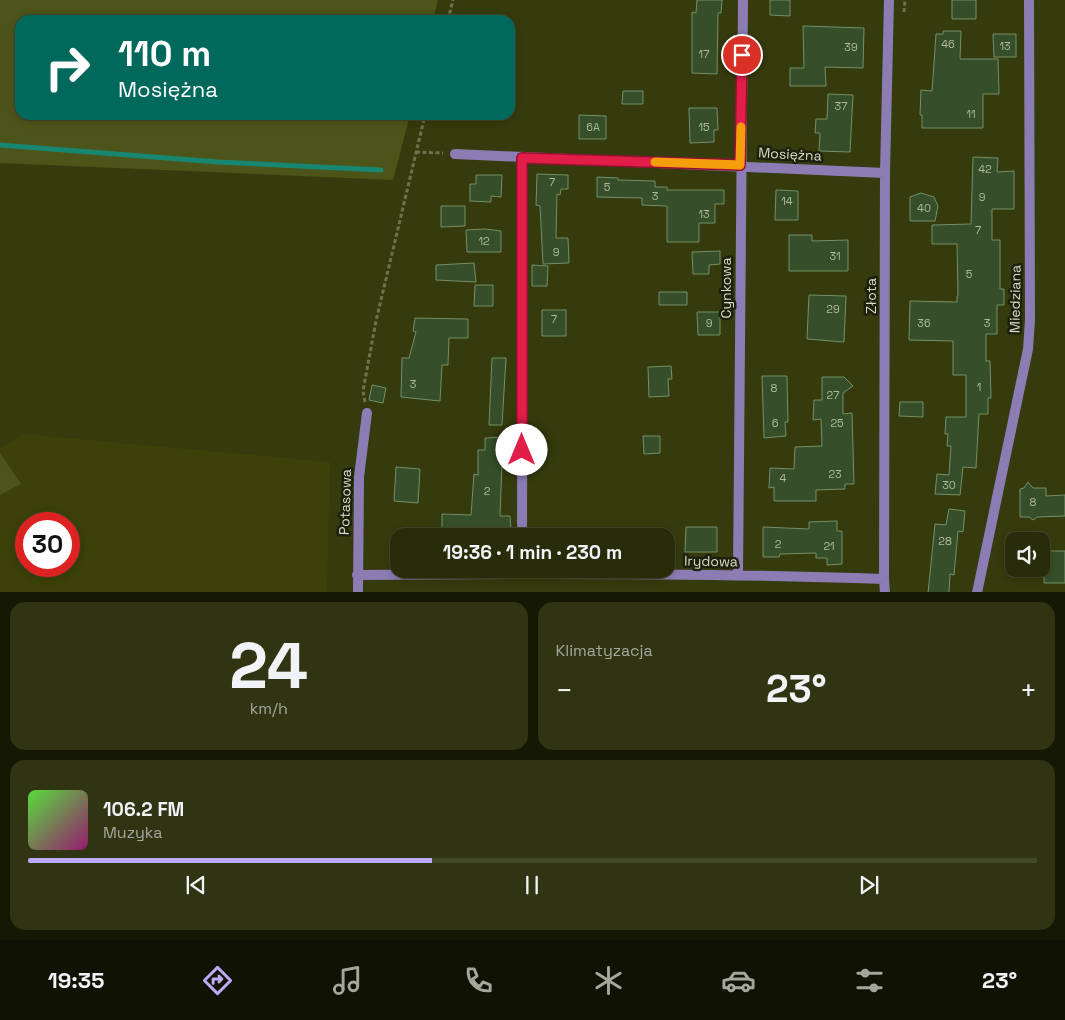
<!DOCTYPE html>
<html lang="pl">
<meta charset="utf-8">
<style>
body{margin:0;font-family:"Space Grotesk",sans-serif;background:#303413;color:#f1f3f6;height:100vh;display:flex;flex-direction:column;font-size:19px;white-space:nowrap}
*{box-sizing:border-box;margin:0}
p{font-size:16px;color:#a5a79c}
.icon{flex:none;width:28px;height:28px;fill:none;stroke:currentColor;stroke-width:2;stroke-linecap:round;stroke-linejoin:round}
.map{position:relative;height:592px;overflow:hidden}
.drawer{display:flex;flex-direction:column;gap:10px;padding:10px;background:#161806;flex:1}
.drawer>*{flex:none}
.top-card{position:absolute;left:15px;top:15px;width:500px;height:105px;border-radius:15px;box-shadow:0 2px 8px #0003,0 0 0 1px #44482b;background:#00695c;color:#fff;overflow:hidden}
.tools{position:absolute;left:1005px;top:532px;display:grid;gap:10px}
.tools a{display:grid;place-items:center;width:45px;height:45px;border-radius:10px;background:#282c0a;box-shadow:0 2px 8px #0003,0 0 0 1px #44482b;font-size:25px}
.speed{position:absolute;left:15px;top:512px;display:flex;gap:10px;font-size:25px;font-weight:700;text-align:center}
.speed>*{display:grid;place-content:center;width:65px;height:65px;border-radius:50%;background:#282c0a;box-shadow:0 2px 8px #0003,0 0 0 1px #44482b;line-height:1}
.speed .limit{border:8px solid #d22;background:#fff;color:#111}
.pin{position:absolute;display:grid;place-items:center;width:42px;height:42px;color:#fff;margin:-21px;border:2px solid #fff;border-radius:50%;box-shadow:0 1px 5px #0007}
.me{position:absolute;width:55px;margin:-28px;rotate:0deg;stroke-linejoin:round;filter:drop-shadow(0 0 4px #0008)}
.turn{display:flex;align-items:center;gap:18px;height:105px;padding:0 20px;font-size:22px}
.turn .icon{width:65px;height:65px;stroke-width:2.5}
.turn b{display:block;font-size:35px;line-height:42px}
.big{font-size:38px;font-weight:700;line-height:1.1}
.drawer .tile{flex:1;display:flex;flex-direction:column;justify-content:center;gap:8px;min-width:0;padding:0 18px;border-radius:15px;background:#303413}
.drawer .dial{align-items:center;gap:0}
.dial b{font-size:65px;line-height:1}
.song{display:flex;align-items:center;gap:15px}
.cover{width:60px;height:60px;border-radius:8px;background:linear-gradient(135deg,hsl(110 70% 55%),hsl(320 70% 35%))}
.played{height:5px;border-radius:2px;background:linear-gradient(90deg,#bda9f5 40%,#44482b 40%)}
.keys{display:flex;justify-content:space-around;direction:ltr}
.heat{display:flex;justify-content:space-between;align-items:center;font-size:28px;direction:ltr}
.drawer .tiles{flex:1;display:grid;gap:10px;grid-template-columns:1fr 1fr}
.tile:last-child{grid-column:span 2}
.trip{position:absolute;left:390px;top:528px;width:285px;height:50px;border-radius:15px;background:#282c0a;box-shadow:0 2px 8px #0003,0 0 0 1px #44482b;font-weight:700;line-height:50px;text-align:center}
.dock{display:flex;height:80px;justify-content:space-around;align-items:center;background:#101204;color:#a5a79c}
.dock .icon{width:35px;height:35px}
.dock .on{color:#bda9f5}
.dock b{font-size:22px;color:#f1f3f6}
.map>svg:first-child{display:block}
.built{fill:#3b4108;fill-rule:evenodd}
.green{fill:#4d541a}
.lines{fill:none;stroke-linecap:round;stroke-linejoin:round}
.stream{stroke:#188772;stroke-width:5}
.building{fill:#364f2a;stroke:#749068}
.path{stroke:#6e734d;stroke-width:3;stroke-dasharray:4 2.5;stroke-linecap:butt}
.street{stroke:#8b7db4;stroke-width:10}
.route-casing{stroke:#92132f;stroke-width:12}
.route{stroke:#e11d48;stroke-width:9}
.slow{stroke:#f59e0b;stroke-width:9}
.labels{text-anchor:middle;stroke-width:5;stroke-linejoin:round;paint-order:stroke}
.number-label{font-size:11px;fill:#afb99e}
.street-label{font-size:14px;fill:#d7dcc4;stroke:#1d200d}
</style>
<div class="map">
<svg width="1065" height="593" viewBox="0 0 1065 593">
<rect width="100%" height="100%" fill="#353b0d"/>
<path class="built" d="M 23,434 L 330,462 L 327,592 L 0,592 L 0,495 L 20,484 L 0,453 L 0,448 ZM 26,524 L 69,524 L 69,566 L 26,566 Z"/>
<path class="green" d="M 0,0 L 438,0 L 433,20 L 20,20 L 20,115 L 410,115 L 393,180 L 0,163 Z
M 0,453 L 21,484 L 0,495 Z"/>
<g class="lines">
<path class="stream" d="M 0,145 L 218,162 L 381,170"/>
</g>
<path class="building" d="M 697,0 L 722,0 L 721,13 L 718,13 L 717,74 L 692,73 L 692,12 L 696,13 Z
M 770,0 L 790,0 L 790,16 L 770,15 Z
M 952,0 L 976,0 L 976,19 L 952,19 Z
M 803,26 L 864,28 L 863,68 L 825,67 L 826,86 L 790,86 L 790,68 L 804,68 Z
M 943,31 L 961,31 L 960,59 L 998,59 L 999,94 L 983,94 L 983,128 L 922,128 L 922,115 L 920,115 L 921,90 L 932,91 L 936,34 L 943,34 Z
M 993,34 L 1016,34 L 1016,57 L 994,57 Z
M 623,91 L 643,91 L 643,104 L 622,104 Z
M 828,94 L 853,95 L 850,152 L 819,151 L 820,133 L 815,133 L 816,119 L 827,119 Z
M 689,108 L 717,108 L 718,130 L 714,130 L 714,142 L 690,143 Z
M 579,115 L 606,116 L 606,139 L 579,139 Z
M 973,157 L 998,158 L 997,172 L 1014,171 L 1014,209 L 992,209 L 992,240 L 1000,240 L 1000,289 L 1004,289 L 1004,305 L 997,305 L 997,334 L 986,334 L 986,361 L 990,361 L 991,398 L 988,398 L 988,414 L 979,414 L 976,468 L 963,467 L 960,495 L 935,494 L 937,474 L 949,475 L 951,446 L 947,446 L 948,434 L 945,434 L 946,417 L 966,417 L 966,375 L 953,375 L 953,341 L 909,340 L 910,301 L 957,302 L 957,296 L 958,296 L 957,244 L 932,244 L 932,225 L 971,224 Z
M 537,174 L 568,175 L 568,189 L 561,189 L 560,195 L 557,194 L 556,238 L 568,238 L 569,263 L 543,264 L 540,206 L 536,205 Z
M 476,175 L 502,175 L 501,197 L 491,196 L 491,202 L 470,201 L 470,184 L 476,184 Z
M 597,177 L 618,178 L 618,180 L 655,181 L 655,187 L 667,187 L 667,190 L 724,190 L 724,204 L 715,204 L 715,223 L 699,223 L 699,242 L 667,242 L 667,206 L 642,205 L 642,198 L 597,197 Z
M 776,190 L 798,191 L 798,220 L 775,220 Z
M 921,193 L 934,197 L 938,206 L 935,221 L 910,221 L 910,197 Z
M 441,206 L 465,206 L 465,226 L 441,227 Z
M 485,229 L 501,231 L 501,252 L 467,252 L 466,230 Z
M 789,235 L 812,235 L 812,241 L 848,240 L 848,271 L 789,271 Z
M 720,251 L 720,264 L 709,265 L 709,274 L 693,274 L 692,252 Z
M 474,263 L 476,282 L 436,280 L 436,265 Z
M 532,265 L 548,266 L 547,286 L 532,286 Z
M 475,285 L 493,285 L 493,306 L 474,306 Z
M 659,292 L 687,292 L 687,305 L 659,305 Z
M 809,295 L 846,296 L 844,342 L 807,339 Z
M 542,310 L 566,310 L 566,336 L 542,336 Z
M 697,312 L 720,312 L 720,335 L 698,335 Z
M 415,318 L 468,319 L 468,338 L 449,338 L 448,365 L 442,365 L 440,401 L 401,397 L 402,358 L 409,358 L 416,332 L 413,331 Z
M 492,358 L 506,358 L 502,425 L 489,425 Z
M 671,366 L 672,379 L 668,379 L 669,396 L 649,397 L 648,367 Z
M 762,376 L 787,376 L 788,422 L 785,422 L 786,436 L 764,438 Z
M 822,377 L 844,377 L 853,386 L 843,393 L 843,414 L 852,413 L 854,484 L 845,484 L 845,489 L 816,490 L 816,501 L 774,501 L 774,487 L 769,488 L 770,468 L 794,469 L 795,447 L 822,446 L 821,419 L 813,420 L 814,400 L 822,400 Z
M 372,385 L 386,388 L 383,403 L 369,400 Z
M 900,402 L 923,402 L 923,417 L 899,416 Z
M 643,436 L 660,436 L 660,453 L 644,454 Z
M 503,437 L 500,516 L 510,516 L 511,530 L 506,531 L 505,536 L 472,534 L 472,536 L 442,536 L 442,514 L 471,515 L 474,474 L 478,475 L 478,450 L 485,450 L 485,438 Z
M 396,467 L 420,469 L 418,503 L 394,501 Z
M 1028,482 L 1033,488 L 1046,488 L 1046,496 L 1065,495 L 1065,516 L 1037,517 L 1033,520 L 1029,517 L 1020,517 L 1020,489 L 1024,488 Z
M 949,509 L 965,511 L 963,532 L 958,531 L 954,575 L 950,574 L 949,593 L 928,593 L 935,524 L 946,525 Z
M 837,521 L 837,531 L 842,531 L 842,564 L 827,565 L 827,558 L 816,558 L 816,553 L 780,554 L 779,557 L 763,557 L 763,527 L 809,529 L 809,522 Z
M 686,527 L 717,527 L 717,552 L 685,552 Z
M 1044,551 L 1065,551 L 1065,583 L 1044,583 Z"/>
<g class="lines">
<path class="path" d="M 904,12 L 905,0
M 448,20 L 453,0
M 416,152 L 443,153
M 365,402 L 363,391 L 376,321 L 425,115"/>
<path class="street" d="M 455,154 L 885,173
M 522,536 L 523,158
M 357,575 C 533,573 708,573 884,579
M 738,575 L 743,0
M 358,593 L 359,477 L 367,413
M 885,593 L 884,579 L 885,173 L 889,0
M 977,593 L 1028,349 L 1030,320 L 1029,0"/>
</g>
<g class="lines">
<g class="route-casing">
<path id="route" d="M 522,450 L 522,158 L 740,165 L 742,55"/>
</g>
<use href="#route" class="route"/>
<path class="slow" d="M 655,162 L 740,165 L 741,127"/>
</g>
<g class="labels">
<g class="number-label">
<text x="948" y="48">46</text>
<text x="1005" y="50">13</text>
<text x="851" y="51">39</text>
<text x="704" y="58">17</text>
<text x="841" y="110">37</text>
<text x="971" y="118">11</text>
<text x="593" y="131">6A</text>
<text x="704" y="131">15</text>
<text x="985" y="173">42</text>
<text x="552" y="186">7</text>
<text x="607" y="191">5</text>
<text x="655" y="200">3</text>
<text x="982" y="201">9</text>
<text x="787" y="205">14</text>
<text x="924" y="212">40</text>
<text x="704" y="218">13</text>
<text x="978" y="234">7</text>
<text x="484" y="245">12</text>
<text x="556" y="256">9</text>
<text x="835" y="260">31</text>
<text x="969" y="278">5</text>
<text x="833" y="313">29</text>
<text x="554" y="323">7</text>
<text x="709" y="327">9</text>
<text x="924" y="327">36</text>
<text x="987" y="327">3</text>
<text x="413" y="388">3</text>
<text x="979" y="391">1</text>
<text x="774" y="392">8</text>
<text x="833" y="399">27</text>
<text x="775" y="427">6</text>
<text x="837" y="427">25</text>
<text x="835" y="478">23</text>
<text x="783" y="482">4</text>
<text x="949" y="489">30</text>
<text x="487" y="495">2</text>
<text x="1033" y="506">8</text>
<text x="945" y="545">28</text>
<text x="778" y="548">2</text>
<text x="829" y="550">21</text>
</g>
<g class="street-label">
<text transform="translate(790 154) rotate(3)" y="5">Mosiężna</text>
<text transform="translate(726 288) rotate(-90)" y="5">Cynkowa</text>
<text transform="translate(871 296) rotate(-90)" y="5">Złota</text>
<text transform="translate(1015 299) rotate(-89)" y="5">Miedziana</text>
<text transform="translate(345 502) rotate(-88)" y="5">Potasowa</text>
<text transform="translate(711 561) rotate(1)" y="5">Irydowa</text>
</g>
</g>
</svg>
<div class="tools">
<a><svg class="icon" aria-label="sound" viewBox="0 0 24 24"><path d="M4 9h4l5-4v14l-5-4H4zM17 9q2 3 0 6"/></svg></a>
</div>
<div class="speed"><div class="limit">30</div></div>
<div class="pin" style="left:742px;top:55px;background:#d93025"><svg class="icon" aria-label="arrive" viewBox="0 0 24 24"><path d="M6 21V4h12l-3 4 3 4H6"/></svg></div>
<svg class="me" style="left:522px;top:450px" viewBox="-20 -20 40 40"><circle r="19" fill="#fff"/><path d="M0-13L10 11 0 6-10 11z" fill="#e11d48"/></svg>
<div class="trip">19:36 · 1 min · 230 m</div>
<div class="top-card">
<div class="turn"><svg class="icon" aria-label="right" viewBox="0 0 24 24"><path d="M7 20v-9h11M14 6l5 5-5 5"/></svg><div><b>110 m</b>Mosiężna</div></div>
</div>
</div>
<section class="drawer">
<div class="tiles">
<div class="tile dial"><b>24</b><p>km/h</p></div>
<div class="tile"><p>Klimatyzacja</p>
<div class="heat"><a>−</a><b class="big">23°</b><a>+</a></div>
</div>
<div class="tile">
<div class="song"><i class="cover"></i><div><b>106.2 FM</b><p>Muzyka</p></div></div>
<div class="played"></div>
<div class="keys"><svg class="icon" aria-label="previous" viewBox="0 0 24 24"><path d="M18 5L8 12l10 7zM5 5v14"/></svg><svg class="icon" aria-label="pause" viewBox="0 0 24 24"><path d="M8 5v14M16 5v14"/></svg><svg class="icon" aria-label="next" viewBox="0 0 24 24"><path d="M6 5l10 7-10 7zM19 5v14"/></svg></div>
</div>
</div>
</section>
<nav class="dock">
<b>19:35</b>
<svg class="icon on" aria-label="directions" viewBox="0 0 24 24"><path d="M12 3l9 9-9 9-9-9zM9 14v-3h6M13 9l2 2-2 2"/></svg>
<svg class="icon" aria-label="music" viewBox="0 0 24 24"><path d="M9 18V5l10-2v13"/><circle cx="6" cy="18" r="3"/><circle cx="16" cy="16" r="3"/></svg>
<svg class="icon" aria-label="phone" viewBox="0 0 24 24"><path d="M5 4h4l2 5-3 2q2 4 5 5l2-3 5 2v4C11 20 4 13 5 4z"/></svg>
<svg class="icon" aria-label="climate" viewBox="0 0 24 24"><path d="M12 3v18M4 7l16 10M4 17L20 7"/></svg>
<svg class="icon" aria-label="car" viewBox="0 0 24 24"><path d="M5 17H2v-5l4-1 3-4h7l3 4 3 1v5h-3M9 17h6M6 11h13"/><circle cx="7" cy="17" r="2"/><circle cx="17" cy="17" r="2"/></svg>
<svg class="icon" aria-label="filters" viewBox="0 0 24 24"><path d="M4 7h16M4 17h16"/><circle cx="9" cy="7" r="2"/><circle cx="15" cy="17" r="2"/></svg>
<b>23°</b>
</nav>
